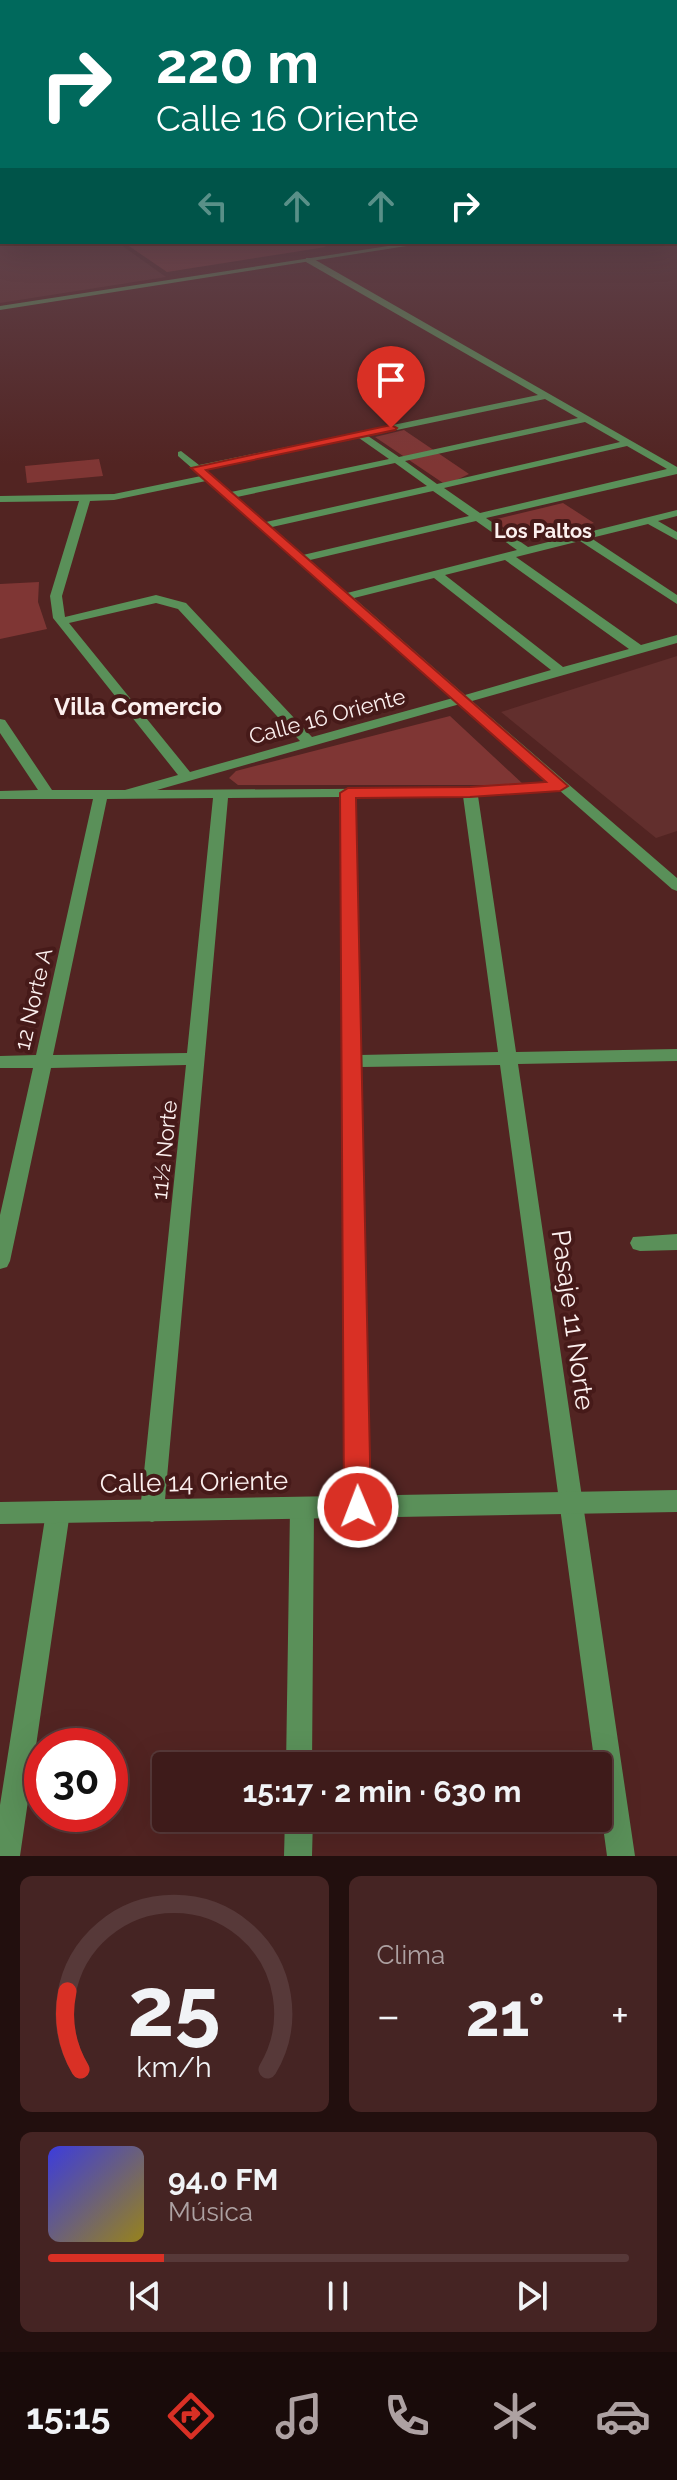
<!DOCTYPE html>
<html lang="es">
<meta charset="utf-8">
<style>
body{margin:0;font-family:Raleway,sans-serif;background:#452423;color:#f1f3f6;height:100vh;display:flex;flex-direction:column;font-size:30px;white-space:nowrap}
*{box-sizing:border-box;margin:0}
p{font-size:26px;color:#ada1a2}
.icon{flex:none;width:44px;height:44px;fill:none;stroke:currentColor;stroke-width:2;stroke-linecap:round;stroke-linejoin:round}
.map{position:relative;height:1856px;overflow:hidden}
.sheet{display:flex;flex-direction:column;gap:20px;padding:20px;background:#220f0e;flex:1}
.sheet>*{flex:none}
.banner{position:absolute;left:0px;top:0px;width:678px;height:244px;box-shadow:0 8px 32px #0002,0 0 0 2px #573939;background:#00695c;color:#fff;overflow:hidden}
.speed{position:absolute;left:24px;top:1728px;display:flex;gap:16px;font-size:40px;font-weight:700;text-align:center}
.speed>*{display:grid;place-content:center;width:104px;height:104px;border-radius:50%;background:#3e1b1a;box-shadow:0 8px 32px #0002,0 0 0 2px #573939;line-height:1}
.speed .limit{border:12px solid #d22;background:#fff;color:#111}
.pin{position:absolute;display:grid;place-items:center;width:68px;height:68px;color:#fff;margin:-82px -34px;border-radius:50% 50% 50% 0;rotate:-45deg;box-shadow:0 0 8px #0007}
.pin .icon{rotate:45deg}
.me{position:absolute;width:88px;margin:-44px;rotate:359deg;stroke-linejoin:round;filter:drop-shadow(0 0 6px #0008)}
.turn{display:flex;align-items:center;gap:28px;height:168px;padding:0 24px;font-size:36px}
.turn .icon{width:104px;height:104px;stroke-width:2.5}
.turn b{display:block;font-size:56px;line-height:68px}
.lanes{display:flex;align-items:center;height:76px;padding:0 24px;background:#0003;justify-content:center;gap:40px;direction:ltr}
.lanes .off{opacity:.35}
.big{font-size:60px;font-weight:700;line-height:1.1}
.sheet .card{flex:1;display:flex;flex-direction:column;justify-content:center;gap:12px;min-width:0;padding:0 28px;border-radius:12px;background:#452423}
.sheet .dial{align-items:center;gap:0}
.dial svg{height:208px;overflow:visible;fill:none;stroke:#573939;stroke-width:7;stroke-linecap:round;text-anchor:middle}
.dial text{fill:#f1f3f6;stroke:none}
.song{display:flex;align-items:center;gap:24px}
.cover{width:96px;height:96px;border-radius:12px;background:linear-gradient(135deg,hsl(240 70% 55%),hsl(50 70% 35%))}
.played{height:8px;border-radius:4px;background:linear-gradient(90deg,#d93025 20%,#573939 20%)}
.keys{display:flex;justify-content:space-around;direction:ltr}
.heat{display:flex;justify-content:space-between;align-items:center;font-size:44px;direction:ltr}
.sheet .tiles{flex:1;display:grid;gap:20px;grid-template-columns:1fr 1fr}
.card:last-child{grid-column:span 2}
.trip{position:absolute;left:152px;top:1752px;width:460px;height:80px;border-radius:8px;background:#3e1b1a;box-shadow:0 8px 32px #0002,0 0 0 2px #573939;font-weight:700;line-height:80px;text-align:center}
.menu{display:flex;height:128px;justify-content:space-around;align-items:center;background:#190b0a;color:#ada1a2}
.menu .icon{width:56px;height:56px}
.menu .on{color:#d93025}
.menu b{font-size:36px;color:#f1f3f6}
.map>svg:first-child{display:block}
.built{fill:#622f2d}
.green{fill:#7f3634}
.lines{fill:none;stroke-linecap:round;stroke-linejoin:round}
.minor{fill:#5a9059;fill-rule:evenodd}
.tertiary{fill:#5a9059;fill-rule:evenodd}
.route{fill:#d93025;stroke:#8d1f18;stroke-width:2}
.labels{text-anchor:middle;stroke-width:8;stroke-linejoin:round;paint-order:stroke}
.far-neighbourhood-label{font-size:20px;font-weight:bold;fill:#fcf0ef;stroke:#461a19}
.street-label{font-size:22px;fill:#fcf0ef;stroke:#461a19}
.neighbourhood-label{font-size:24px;font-weight:bold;fill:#fcf0ef;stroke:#461a19}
.near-street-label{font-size:26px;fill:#fcf0ef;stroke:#461a19}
</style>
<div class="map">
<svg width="677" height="1856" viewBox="0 0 677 1856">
<rect width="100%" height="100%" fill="#522422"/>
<path class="built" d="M 0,234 L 2,242 L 117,242 L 166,277 L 0,303 Z
M 677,656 L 677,831 L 656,838 L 501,712 Z"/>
<path class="green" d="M 123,242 L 316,242 L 326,247 L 167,272 Z
M 404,430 L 469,474 L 446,485 L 375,437 Z
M 99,459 L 103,476 L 27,483 L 25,466 Z
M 563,503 L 594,523 L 523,541 L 493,520 Z
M 39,582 L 38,602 L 47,629 L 0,639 L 0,584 Z
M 450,716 L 524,785 L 238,785 L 229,778 L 236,771 Z"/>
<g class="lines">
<path class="minor" d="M 306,258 L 312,258 L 677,467 L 677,474 L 486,518 L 528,547 L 677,510 L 677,516 L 658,521 L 677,532 L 677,540 L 648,524 L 591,538 L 677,595 L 677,604 L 580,541 L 516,557 L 641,645 L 677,635 L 677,643 L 472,701 L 677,878 L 677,891 L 672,889 L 559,790 L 478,796 L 516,1052 L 677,1049 L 677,1061 L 518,1064 L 635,1856 L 607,1856 L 598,1790 L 598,1766 L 595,1766 L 500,1065 L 361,1067 L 370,1507 L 366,1515 L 358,1518 L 350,1515 L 346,1507 L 341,797 L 228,798 L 164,1511 L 160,1519 L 152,1522 L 144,1519 L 140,1511 L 186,1065 L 51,1068 L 10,1261 L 7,1267 L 0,1269 L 0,1215 L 33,1068 L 0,1068 L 0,1056 L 36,1055 L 93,799 L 0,799 L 0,791 L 38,790 L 0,733 L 0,719 L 5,720 L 52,790 L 125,790 L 178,775 L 53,618 L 50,596 L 79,501 L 0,502 L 0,496 L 114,494 L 201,476 L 178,456 L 178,452 L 181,451 L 199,465 L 538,395 L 306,262 ZM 545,399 L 578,418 L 399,457 L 368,436 ZM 585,422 L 620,442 L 437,484 L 405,461 ZM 359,438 L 389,459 L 231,492 L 205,469 ZM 627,446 L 667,469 L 480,513 L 444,488 ZM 395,463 L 427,486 L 266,522 L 237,497 ZM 206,481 L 453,698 L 312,737 L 186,603 L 156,595 L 65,617 L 62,596 L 90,501 L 114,500 ZM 433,491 L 469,516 L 303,555 L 272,527 ZM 476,521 L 517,550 L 347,593 L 310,560 ZM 505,560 L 629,649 L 563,667 L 445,575 ZM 434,578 L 551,670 L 465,695 L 354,598 ZM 156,603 L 178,609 L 300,741 L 190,772 L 69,623 ZM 460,704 L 550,782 L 470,788 L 157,790 ZM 463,796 L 498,1052 L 360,1055 L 355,797 ZM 213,798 L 187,1053 L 53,1055 L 107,799 Z
M 677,1234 L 677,1250 L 640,1251 L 633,1249 L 630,1243 L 633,1237 Z
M 302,1498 L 310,1501 L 314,1509 L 312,1766 L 286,1766 L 290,1509 L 294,1501 Z
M 58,1501 L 66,1504 L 70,1512 L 20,1856 L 0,1856 L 0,1805 L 46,1512 L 50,1504 Z
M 285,1818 L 313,1818 L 312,1856 L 284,1856 Z"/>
<path class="tertiary" d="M 676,205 L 677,205 L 677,209 L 676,209 Z
M 676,227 L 677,227 L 677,231 L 676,231 Z
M 414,242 L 432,242 L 0,310 L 0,306 Z
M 677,1490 L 677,1512 L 0,1524 L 0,1502 Z"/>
</g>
<linearGradient id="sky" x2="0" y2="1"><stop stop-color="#2d1413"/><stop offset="0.44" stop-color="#60454f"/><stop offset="1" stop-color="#60454f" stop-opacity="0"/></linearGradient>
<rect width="677" height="464" fill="url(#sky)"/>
<path class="route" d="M 391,425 L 397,428 L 395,430 L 206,470 L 568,786 L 560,791 L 470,797 L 356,798 L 371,1507 L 367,1516 L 358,1520 L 348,1516 L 344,1507 L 340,793 L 348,788 L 470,787 L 546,782 L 191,468 Z"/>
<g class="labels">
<g class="far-neighbourhood-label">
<text x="543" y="538">Los Paltos</text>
</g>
<g class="street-label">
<text transform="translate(327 716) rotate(-15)" y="8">Calle 16 Oriente</text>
<text transform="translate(33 999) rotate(-77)" y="8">12 Norte A</text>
<text transform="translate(164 1150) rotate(-84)" y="8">11½ Norte</text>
</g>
<g class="neighbourhood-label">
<text x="138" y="715">Villa Comercio</text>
</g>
<g class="near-street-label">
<text transform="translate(573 1320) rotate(82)" y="9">Pasaje 11 Norte</text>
<text transform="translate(194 1482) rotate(-1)" y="9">Calle 14 Oriente</text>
</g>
</g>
</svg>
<div class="speed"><div class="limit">30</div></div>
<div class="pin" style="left:391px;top:428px;background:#d93025"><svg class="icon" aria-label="arrive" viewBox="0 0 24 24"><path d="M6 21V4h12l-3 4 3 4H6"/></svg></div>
<svg class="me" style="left:358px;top:1507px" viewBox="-20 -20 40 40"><circle r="17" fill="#d93025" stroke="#fff" stroke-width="3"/><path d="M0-11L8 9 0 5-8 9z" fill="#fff"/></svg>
<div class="trip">15:17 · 2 min · 630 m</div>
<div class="banner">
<div class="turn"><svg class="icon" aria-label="right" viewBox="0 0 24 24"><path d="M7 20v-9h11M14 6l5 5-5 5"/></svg><div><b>220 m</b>Calle 16 Oriente</div></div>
<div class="lanes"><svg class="icon off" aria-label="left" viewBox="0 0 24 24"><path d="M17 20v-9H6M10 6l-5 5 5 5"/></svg><svg class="icon off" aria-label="ahead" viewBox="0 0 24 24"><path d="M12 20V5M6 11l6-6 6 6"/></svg><svg class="icon off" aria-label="ahead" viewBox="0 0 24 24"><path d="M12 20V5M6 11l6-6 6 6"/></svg><svg class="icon" aria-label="right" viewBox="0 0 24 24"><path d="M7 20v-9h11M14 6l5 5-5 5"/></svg></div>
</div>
</div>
<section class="sheet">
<div class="tiles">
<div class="card dial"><svg viewBox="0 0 100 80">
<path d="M14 69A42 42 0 1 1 86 69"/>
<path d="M14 69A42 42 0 0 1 9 39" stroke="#d93025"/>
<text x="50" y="56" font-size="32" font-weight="700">25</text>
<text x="50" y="72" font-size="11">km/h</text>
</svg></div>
<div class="card"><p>Clima</p>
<div class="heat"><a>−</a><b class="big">21°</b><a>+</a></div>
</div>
<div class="card">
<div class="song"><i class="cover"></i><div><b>94.0 FM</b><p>Música</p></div></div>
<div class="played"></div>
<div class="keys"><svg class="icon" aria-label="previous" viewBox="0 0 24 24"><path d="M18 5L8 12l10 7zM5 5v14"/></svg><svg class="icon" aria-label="pause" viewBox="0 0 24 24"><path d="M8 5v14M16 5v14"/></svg><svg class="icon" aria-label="next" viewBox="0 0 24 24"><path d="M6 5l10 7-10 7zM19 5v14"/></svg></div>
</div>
</div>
</section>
<nav class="menu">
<b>15:15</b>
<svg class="icon on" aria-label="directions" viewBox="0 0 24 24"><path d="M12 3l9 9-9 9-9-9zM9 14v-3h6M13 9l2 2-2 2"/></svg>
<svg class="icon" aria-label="music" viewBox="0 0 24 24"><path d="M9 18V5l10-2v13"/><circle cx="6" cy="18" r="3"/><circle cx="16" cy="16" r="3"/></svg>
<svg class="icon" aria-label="phone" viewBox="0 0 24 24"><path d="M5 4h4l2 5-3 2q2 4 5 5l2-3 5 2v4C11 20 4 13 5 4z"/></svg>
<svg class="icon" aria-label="climate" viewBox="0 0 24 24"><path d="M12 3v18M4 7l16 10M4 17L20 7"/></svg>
<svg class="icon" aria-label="car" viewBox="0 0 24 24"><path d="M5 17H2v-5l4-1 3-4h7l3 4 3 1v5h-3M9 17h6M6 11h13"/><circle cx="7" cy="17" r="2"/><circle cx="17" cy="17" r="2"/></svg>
</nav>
